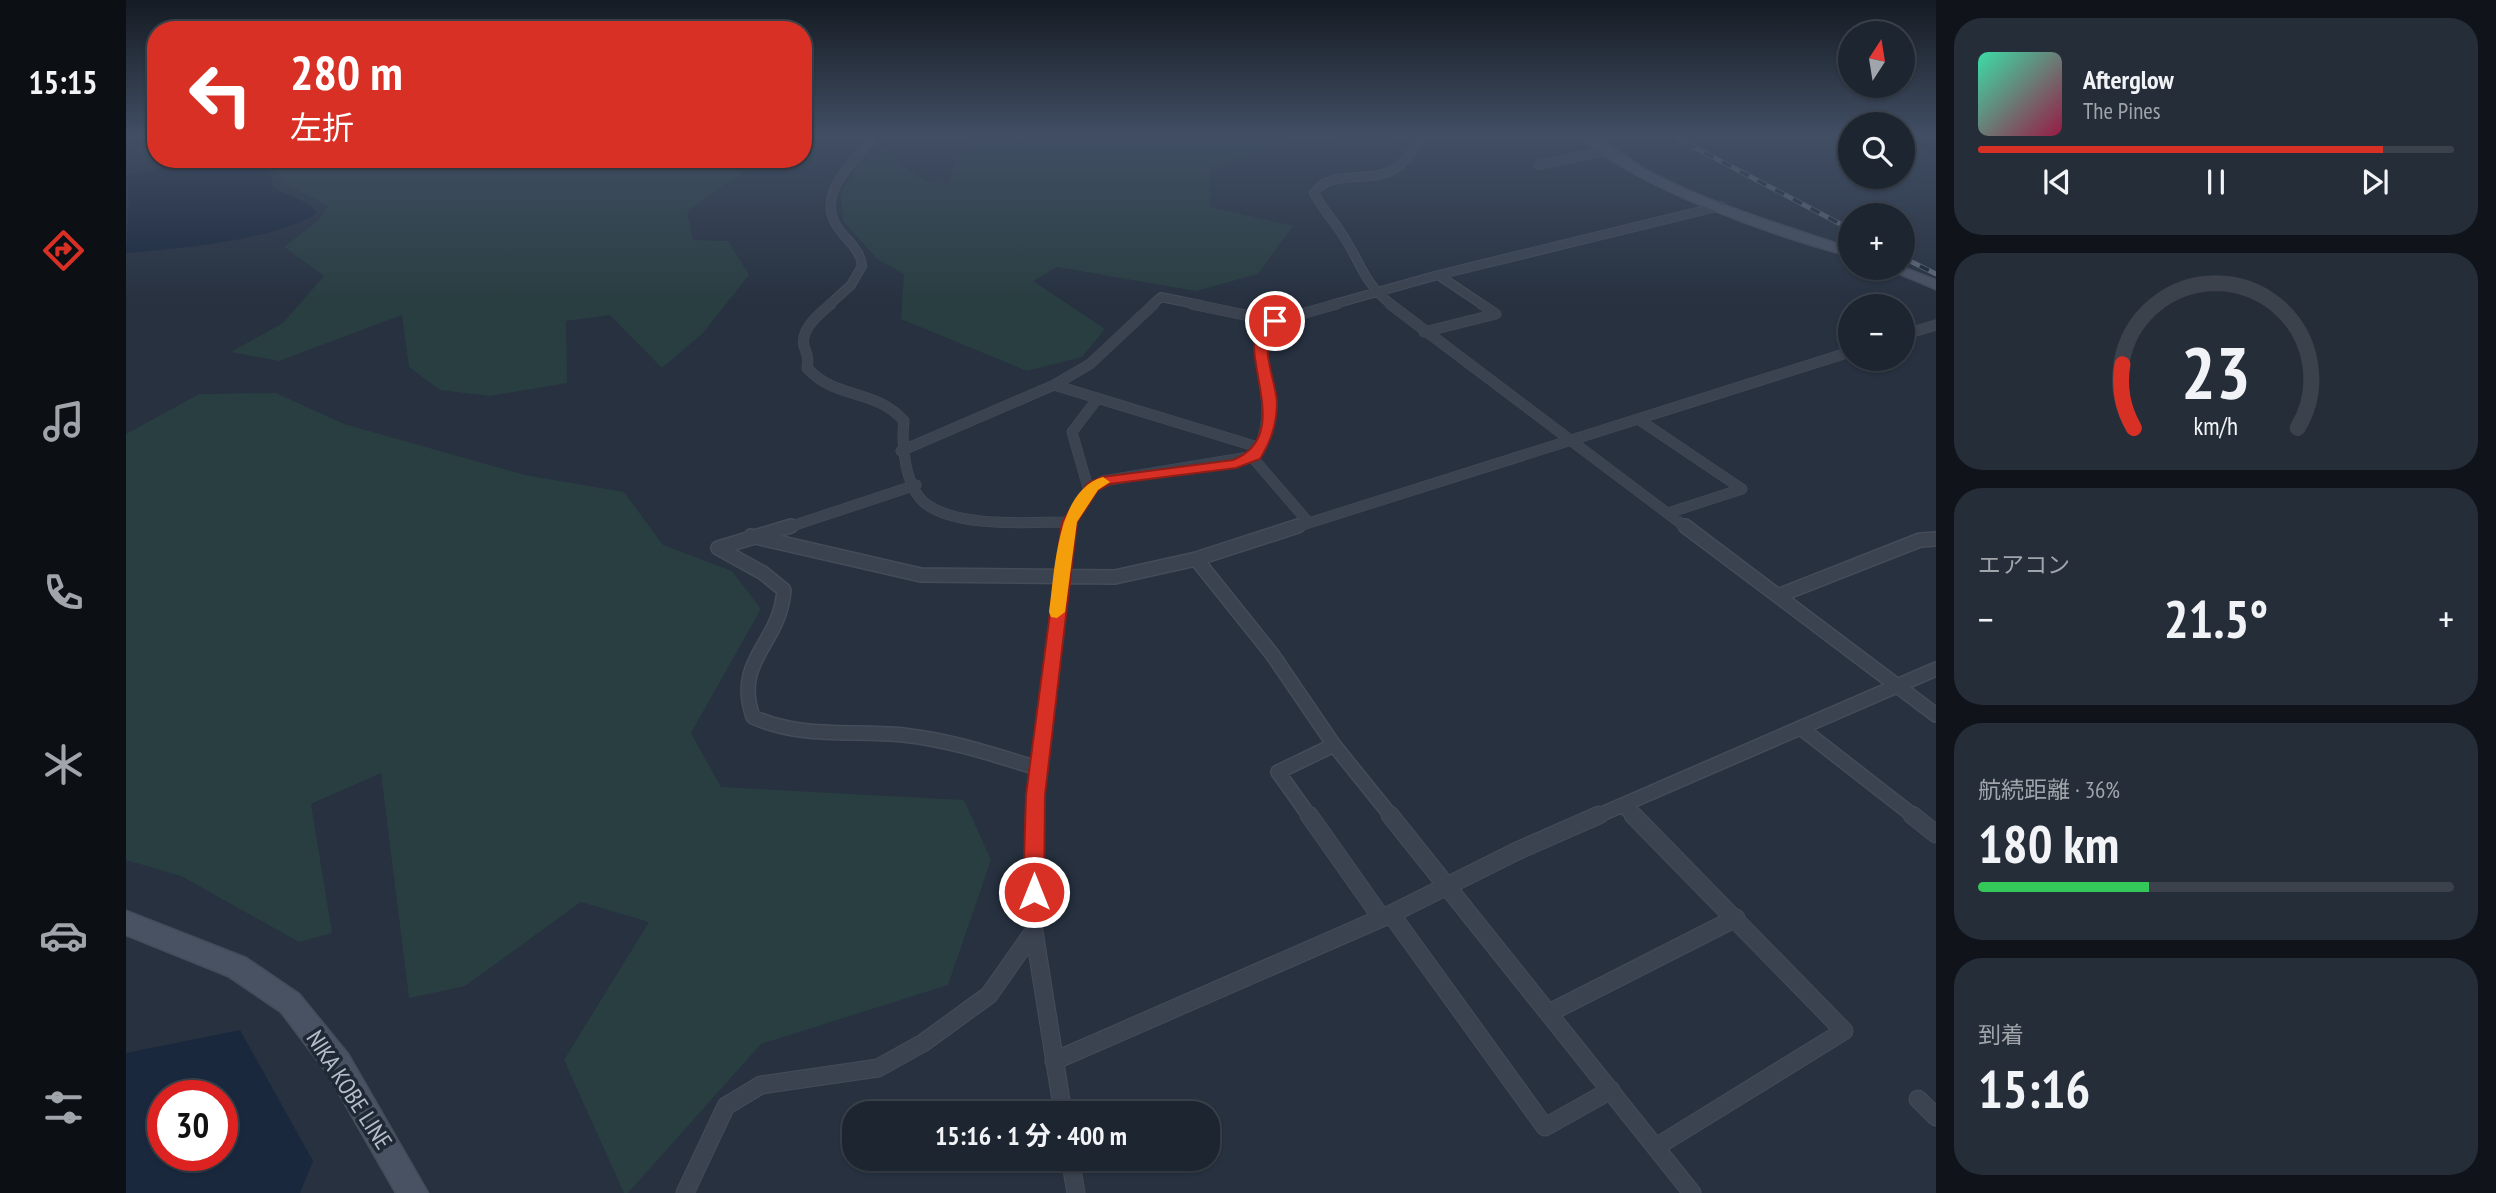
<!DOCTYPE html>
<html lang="ja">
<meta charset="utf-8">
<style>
body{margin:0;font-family:"PT Sans Narrow","Noto Sans JP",sans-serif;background:#252d38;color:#f1f3f6;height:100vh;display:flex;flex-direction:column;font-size:26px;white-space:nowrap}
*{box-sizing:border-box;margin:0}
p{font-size:23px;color:#a0a5ab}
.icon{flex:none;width:38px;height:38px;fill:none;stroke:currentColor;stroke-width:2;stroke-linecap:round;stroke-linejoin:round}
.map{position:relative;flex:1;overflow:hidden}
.side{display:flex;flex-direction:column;gap:18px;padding:18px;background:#10141a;width:560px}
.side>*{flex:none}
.top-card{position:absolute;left:21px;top:21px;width:665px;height:147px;border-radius:28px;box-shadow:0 2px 5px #0004,0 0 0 2px #3b424c;background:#d93025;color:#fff;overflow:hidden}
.needle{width:46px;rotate:12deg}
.tools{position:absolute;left:1712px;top:21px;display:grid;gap:14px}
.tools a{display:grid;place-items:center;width:77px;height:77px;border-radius:50%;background:#1d2530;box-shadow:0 2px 5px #0004,0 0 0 2px #3b424c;font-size:35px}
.speed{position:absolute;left:21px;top:1080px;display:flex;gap:14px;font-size:35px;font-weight:700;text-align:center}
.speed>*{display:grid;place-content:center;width:91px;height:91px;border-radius:50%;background:#1d2530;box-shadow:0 2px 5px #0004,0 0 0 2px #3b424c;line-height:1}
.speed .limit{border:10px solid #d22;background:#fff;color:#111}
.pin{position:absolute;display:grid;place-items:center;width:60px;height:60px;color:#fff;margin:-30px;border:4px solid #fff;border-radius:50%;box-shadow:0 2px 7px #0007}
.me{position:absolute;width:77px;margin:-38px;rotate:0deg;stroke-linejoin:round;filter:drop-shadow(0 0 5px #0008)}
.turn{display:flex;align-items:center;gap:24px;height:147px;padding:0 28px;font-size:32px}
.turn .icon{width:91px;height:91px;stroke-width:2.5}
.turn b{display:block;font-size:49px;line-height:60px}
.big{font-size:52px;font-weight:700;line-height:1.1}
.side .tile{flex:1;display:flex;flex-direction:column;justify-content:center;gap:10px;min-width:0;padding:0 24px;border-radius:28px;background:#252d38}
.side .dial{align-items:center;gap:0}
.dial svg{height:182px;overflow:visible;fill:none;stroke:#3b424c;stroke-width:7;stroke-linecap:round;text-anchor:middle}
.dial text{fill:#f1f3f6;stroke:none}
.song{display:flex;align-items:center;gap:21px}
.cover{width:84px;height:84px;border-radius:10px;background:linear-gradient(135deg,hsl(160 70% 55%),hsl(340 70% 35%))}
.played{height:7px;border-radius:4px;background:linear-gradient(90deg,#d93025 85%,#3b424c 85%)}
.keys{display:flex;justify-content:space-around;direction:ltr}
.heat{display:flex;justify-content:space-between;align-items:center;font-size:38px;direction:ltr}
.charge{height:10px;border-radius:5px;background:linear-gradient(90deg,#34c759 36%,#3b424c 0)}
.trip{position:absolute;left:716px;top:1101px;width:378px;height:70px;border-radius:28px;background:#1d2530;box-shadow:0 2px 5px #0004,0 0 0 2px #3b424c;font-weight:700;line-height:70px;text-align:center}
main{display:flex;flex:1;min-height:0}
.tab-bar{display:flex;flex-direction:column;width:126px;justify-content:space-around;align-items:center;background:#0c0f13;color:#a0a5ab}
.tab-bar .icon{width:49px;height:49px}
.tab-bar .current{color:#d93025}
.tab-bar b{font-size:32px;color:#f1f3f6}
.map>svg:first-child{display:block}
.green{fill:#293e41}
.water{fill:#1a283e;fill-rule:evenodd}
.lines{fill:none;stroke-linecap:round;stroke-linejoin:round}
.river{fill:#1a283e;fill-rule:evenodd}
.street-far3-casing{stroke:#444c59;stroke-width:10}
.street-far2-casing{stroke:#444c59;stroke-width:11}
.street-far1-casing{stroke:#444c59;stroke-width:16}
.street-casing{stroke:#444c59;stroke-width:19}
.secondary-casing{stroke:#444c59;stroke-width:3}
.street-far3{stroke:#3b4350;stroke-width:8}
.street-far2{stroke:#3b4350;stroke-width:10}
.street-far1{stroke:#3b4350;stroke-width:13}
.street{stroke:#3b4350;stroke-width:17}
.secondary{fill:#495263;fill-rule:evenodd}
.rail-casing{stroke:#5d6776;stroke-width:5}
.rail{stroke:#1f2835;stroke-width:3.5;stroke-dasharray:10;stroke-linecap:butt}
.route{fill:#d93025;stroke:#8d1f18;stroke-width:2}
.slow{fill:#f59e0b}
.labels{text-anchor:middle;stroke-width:7;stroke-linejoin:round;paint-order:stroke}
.near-street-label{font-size:24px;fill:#b7beca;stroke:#1f2835}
</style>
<main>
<nav class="tab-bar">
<b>15:15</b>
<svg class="icon current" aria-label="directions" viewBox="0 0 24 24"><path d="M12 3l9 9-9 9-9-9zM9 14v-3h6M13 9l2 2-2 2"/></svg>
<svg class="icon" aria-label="music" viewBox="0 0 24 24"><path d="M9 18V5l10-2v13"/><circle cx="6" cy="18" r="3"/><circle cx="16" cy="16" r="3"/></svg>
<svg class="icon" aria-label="phone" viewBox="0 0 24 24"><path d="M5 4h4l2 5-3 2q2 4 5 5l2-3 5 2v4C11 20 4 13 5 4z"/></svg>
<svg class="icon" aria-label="climate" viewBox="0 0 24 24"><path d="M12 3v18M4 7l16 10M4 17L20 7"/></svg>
<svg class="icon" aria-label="car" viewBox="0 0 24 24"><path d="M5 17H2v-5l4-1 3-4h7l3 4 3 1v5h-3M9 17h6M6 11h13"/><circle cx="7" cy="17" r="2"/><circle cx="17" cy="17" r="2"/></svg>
<svg class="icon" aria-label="filters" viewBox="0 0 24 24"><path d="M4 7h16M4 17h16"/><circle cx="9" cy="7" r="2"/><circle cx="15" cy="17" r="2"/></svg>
</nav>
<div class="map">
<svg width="1810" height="1193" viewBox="0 0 1810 1193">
<rect width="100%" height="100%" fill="#273140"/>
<path class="green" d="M 831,134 L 1255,134 L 1274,139 L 1267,147 L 1171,141 L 1084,168 L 1084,207 L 1167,226 L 1132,274 L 1070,291 L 931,267 L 907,281 L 979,329 L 956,357 L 901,371 L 775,319 L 778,274 L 751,259 L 717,221 L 715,193 L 733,162 L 757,150 L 799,181 L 824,184 L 829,156 L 842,149 Z
M 144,159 L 629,159 C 620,175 578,198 561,212 L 567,240 L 602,241 L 623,275 L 577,333 L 536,368 L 484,315 L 440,321 L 441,383 L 364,396 L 314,390 L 283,367 L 276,315 L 153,361 L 105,352 L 157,323 L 198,276 L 158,247 L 192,221 L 202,206 L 155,181 Z
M 150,393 L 218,424 L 399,475 L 498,492 L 537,545 L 606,571 L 635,609 L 565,733 L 595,787 L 838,800 L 865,860 L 822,985 L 635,1044 L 502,1193 L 498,1193 L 438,1060 L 523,922 L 455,902 L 339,986 L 283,998 L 255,773 L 185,804 L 206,933 L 173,942 L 55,876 L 0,860 L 0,434 L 73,394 Z"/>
<path class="water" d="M 72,159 L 129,159 L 143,172 L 148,188 L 183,204 L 191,213 C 148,241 53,248 0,253 L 3,200 L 0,176 Z
M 114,1030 L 187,1161 L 174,1193 L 0,1193 L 0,1053 ZM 37,1096 L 96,1096 L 96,1155 L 37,1155 Z"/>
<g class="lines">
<path class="river" d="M 1776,134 L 1810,143 L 1810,154 L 1776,143 Z"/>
<g class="street-far3-casing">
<path id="street-far3" d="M 1412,165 L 1480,151
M 1312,275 L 1357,305
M 703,305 L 725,285 L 736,266 C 735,252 725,244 716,233 C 685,198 724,167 746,139 L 746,134
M 1026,305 L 1035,297 L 1074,305
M 1205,305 L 1312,275 L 1595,206
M 1266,305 C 1237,283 1235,262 1216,234 C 1207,219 1196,209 1188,193 C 1204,169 1241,183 1265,171 C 1280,164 1289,148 1298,134"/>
</g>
<g class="street-far2-casing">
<path id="street-far2" d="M 705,304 C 694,313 674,329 678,346 C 681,355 683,359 681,368 C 710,400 749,388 778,421 C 775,446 779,491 803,506 C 838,528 904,522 943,522
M 1066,304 L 1148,321
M 1264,304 L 1561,528
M 1298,332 L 1370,314 L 1355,304
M 1776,335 L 1810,325
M 928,385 L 1135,448
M 1512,419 L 1616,489 L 1542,513
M 775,451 L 928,385 L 964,364 L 1028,304
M 1126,457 L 1183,523
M 963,491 L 946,432 L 972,398
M 660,528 L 790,485
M 943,528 L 960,494 L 977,481 L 1129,456 C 1157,405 1124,371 1143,323 L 1211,304
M 1167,528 L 1724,352"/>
</g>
<g class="street-far1-casing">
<path id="street-far1" d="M 665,526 L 592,548 L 637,573 L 658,590 C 654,645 607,659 627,717 C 676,739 725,730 777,735 C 824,740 869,755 914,769
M 1559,526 L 1810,715
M 625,536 L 795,575 L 989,577 L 1070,559 L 1172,526
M 1070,559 L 1146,654 L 1208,745 L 1266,817
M 1654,595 L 1794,540 L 1810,539
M 1676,729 L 1789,817
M 1498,806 L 1509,817
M 908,817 L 943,526
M 1184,817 L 1152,772 L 1208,745
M 1469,817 L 1810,669"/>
</g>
<g class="street-casing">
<path id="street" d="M 908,815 L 908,931 L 937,1113
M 1183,815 L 1255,917
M 1264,815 L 1566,1193
M 1507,815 L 1718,1031 L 1530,1147
M 1786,815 L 1810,834
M 1265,914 L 1419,1127 L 1485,1090
M 1425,1012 L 1610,918
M 928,1061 L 1265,914 L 1391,851 L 1473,815
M 1792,1099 L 1810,1117
M 944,1158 L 950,1193
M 559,1193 L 600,1106 L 635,1085 L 752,1068 L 797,1043 L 863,995 L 908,931"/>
</g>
<g class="secondary-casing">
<path id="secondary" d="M 1453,134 C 1472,133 1503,161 1522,171 C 1586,205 1656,225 1724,248 L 1724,256 C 1652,237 1503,186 1453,134 Z
M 1776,267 L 1810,280 L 1810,289 L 1760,268 Z
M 0,911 L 120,958 L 173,994 L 222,1054 L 302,1193 L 270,1193 L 202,1074 L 155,1012 L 102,976 L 0,935 Z"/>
</g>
<use href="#street-far3" class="street-far3"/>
<use href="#street-far2" class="street-far2"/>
<use href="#street-far1" class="street-far1"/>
<use href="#street" class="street"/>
<use href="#secondary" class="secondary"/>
<g class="rail-casing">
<path id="rail" d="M 1543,134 L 1724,229
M 1776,257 L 1810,274"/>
</g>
<use href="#rail" class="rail"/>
</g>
<linearGradient id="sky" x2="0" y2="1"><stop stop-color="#151b23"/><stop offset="0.45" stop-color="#414e64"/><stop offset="1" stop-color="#414e64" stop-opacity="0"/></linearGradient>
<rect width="1810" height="301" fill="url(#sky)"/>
<path class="route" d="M 1149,318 L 1154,321 C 1129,343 1149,374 1151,402 C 1151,423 1145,442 1134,459 L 1110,468 L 984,484 L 972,490 L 951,522 L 919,795 L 918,892 L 915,899 L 908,901 L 900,899 L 897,892 L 900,795 L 936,522 L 962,483 L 976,477 L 1107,460 C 1157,440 1129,385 1128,346 C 1128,338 1135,328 1139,321 Z"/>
<path class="slow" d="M 977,477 L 984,482 L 972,490 L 951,522 L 939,612 L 931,618 L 925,617 L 923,612 C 929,572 930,490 977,477 Z"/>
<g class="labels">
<g class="near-street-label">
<text transform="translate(223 1090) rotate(57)" y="8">NIKA KOBE LINE</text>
</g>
</g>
</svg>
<div class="tools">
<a><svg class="needle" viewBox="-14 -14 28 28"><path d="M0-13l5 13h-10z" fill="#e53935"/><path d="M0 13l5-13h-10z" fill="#a0a5ab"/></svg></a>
<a><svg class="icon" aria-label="search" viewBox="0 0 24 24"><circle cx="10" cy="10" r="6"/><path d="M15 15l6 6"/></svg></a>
<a>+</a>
<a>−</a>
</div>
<div class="speed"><div class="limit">30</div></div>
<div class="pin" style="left:1149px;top:321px;background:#d93025"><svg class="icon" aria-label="arrive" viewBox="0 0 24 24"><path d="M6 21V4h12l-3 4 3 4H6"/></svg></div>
<svg class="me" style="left:908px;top:892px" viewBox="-20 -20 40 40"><circle r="17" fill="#d93025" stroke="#fff" stroke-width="3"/><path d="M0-11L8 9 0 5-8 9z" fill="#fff"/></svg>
<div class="trip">15:16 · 1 分 · 400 m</div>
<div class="top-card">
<div class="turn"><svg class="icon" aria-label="left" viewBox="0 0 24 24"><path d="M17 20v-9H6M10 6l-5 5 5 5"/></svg><div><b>280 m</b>左折</div></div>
</div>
</div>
<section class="side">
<div class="tile">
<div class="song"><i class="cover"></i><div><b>Afterglow</b><p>The Pines</p></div></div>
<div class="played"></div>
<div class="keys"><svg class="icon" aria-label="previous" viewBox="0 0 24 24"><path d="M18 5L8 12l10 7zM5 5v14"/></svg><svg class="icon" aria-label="pause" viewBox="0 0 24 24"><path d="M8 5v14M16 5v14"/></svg><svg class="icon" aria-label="next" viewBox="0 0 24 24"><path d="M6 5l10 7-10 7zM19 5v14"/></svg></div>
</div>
<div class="tile dial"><svg viewBox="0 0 100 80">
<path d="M14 69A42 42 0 1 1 86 69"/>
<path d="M14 69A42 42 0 0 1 9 41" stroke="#d93025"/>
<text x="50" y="56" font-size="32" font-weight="700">23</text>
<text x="50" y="72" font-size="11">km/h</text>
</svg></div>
<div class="tile"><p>エアコン</p>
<div class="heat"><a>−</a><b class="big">21.5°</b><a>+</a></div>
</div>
<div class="tile"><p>航続距離 · 36%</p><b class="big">180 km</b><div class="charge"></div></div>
<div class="tile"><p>到着</p><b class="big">15:16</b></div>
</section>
</main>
